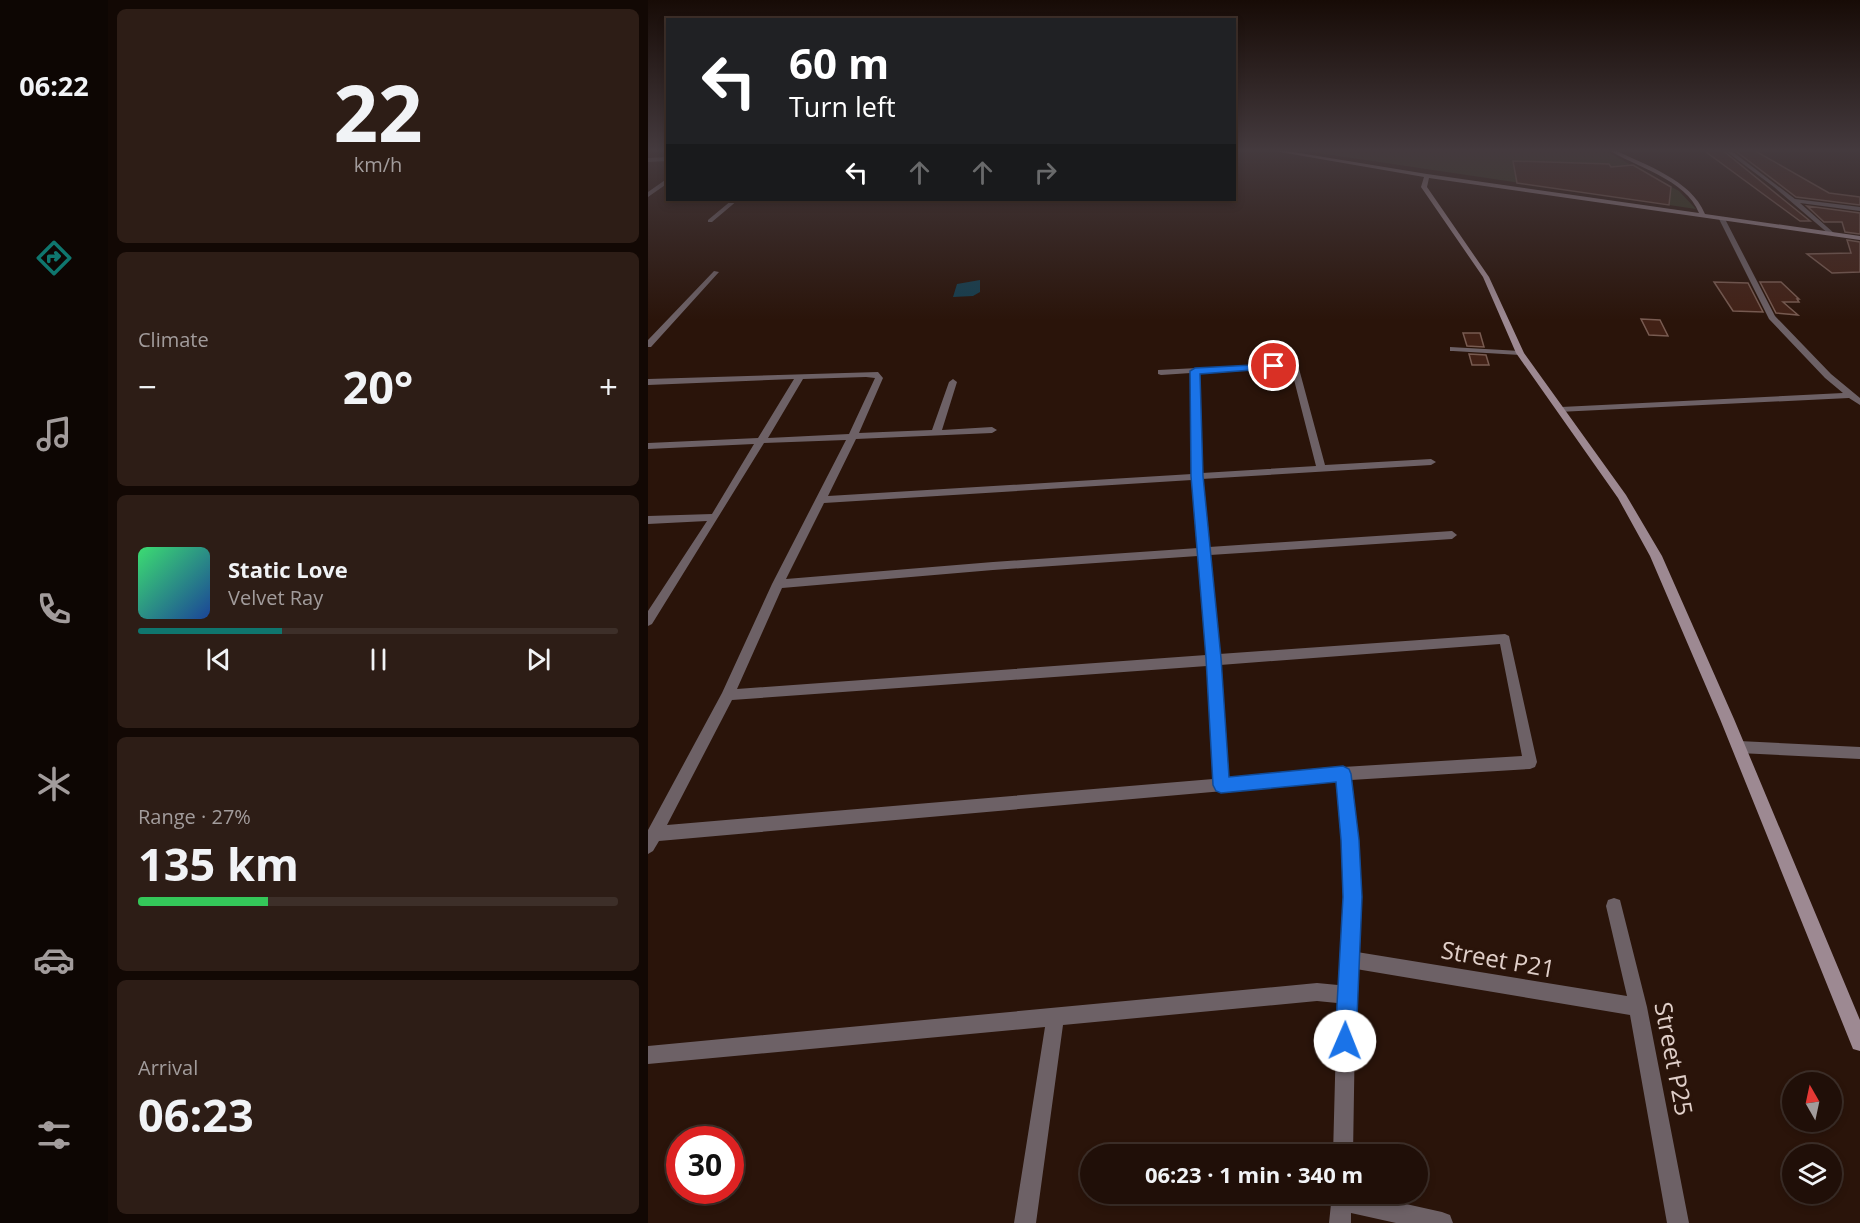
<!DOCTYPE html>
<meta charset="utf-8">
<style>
body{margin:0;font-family:"Open Sans",sans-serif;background:#2d1d16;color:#f1f3f6;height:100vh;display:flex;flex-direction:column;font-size:22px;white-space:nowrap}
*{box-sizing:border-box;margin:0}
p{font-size:20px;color:#a29c9c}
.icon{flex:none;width:33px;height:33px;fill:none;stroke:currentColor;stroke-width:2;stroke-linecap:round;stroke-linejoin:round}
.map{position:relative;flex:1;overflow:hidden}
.drawer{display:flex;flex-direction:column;gap:9px;padding:9px;background:#120804;width:540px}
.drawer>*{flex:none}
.top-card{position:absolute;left:18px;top:18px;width:570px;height:183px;border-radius:0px;box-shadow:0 3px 9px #0003,0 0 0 2px #3d2f29;background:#202124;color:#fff;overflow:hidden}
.needle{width:39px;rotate:351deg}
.buttons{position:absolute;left:1134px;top:1072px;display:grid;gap:12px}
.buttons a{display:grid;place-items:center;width:60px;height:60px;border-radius:50%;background:#200f08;box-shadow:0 3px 9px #0003,0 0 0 2px #3d2f29;font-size:30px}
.speed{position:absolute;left:18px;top:1126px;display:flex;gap:12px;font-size:30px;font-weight:700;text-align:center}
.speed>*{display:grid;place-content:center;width:78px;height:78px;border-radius:50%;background:#200f08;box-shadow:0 3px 9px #0003,0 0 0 2px #3d2f29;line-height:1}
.speed .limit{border:9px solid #d22;background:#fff;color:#111}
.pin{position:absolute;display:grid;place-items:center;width:51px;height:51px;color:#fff;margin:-26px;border:3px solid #fff;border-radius:50%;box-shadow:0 2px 6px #0007}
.me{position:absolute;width:66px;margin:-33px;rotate:1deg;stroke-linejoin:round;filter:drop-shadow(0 0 4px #0008)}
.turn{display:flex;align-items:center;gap:21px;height:126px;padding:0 24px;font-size:27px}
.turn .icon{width:78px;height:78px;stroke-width:2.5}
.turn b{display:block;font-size:42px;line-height:51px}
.lanes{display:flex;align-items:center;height:57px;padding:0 24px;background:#0003;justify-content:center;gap:30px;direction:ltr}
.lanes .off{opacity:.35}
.big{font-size:45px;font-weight:700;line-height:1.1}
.drawer .tile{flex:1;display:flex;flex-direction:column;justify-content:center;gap:9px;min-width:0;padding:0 21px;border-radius:9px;background:#2d1d16}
.drawer .dial{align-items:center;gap:0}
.dial b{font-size:78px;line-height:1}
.song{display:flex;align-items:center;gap:18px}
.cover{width:72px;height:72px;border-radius:9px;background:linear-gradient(135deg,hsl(140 70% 55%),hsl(220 70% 35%))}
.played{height:6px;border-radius:3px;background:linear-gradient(90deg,#0f766e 30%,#3d2f29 30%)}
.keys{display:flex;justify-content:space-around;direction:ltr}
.heat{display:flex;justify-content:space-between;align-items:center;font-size:33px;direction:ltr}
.charge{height:9px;border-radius:4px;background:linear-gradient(90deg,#34c759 27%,#3d2f29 0)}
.trip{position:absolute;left:432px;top:1144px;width:348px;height:60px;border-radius:30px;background:#200f08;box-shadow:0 3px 9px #0003,0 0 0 2px #3d2f29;font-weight:700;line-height:60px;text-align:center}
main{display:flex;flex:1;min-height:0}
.menu{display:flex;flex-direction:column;width:108px;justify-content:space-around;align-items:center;background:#0d0603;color:#a29c9c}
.menu .icon{width:42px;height:42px}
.menu .current{color:#0f766e}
.menu b{font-size:27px;color:#f1f3f6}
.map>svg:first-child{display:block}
.green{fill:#36391f}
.water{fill:#143e4f}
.building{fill:#422116;stroke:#785b51;stroke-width:1.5}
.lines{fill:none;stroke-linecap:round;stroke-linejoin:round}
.street{fill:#6d6166;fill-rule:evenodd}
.secondary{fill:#9d8992;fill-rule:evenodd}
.route{fill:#1a73e8;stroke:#114b97;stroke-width:1.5}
.labels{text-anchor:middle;stroke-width:6;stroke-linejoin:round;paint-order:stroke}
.near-street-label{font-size:24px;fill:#e0cfc9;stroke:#2a140a}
</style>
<main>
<nav class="menu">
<b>06:22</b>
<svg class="icon current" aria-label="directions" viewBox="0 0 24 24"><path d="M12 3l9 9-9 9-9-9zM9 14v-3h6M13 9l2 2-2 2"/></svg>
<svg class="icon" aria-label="music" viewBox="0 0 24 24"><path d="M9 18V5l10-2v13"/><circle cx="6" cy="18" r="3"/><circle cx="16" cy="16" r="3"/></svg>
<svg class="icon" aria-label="phone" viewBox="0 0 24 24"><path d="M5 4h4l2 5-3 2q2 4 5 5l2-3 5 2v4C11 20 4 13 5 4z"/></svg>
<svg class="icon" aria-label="climate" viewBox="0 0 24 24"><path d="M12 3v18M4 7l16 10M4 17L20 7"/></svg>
<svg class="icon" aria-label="car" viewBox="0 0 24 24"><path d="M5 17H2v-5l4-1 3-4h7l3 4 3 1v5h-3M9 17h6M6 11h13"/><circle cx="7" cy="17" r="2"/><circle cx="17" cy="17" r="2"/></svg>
<svg class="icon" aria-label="filters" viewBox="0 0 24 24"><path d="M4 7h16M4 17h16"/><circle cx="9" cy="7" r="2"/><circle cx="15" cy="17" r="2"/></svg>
</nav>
<section class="drawer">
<div class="tile dial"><b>22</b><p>km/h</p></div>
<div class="tile"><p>Climate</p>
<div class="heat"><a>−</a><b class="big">20°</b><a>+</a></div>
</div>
<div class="tile">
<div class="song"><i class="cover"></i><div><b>Static Love</b><p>Velvet Ray</p></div></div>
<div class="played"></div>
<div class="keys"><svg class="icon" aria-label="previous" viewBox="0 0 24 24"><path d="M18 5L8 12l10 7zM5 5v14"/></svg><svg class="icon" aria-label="pause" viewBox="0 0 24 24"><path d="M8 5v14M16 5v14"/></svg><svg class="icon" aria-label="next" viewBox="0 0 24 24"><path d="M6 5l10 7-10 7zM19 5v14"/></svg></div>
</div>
<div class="tile"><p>Range · 27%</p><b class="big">135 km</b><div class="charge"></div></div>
<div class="tile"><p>Arrival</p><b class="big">06:23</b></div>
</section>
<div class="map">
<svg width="1212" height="1223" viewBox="0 0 1212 1223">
<rect width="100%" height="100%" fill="#2a140a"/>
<path class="green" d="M 643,149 L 954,149 L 1031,191 L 1048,209 Z"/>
<path class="water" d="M 332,280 L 332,292 L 325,296 L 305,297 L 309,284 Z"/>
<path class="building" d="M 1054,149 L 1073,149 L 1162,221 L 1152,221 Z
M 1085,149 L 1104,149 L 1181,193 L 1212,197 L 1212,205 L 1148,197 Z
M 865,161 L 961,164 L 963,167 L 985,165 L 1023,187 L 1021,205 L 869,183 Z
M 1159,206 L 1212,213 L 1212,234 L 1197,232 L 1194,222 L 1176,222 Z
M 1199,240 L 1212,242 L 1212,272 L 1184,273 L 1159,254 L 1203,253 Z
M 1066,282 L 1100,283 L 1115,312 L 1085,311 Z
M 1112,282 L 1133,282 L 1151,299 L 1149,299 L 1151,302 L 1135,302 L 1150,315 L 1128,313 Z
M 993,319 L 1012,320 L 1020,336 L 1001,335 Z
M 815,333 L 832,333 L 836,347 L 819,346 Z
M 821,354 L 838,355 L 841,365 L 824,365 Z"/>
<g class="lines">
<path class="street" d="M 1075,149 L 1081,149 L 1147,199 L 1212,207 L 1212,211 L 1152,203 L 1187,234 L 1182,235 L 1126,187 Z
M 20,157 L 20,161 L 0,162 L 0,158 Z
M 20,178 L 20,183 L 0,197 L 0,192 Z
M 84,200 L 90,200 L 64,222 L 60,222 L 60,220 Z
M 1074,217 L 1077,219 L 1127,316 L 1183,374 L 1212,398 L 1212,405 L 1201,398 L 910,412 L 910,408 L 913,407 L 1195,393 L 1177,378 L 1121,319 L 1071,219 Z
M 66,271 L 71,272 L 3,347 L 0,347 L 0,340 Z
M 802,347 L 872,351 L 876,353 L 872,355 L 805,351 L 802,351 Z
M 646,363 L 650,365 L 677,465 L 783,459 L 788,462 L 783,465 L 554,479 L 561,547 L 804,531 L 809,535 L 804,539 L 562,555 L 571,654 L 857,634 L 861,636 L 889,762 L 887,767 L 882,769 L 703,780 L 710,840 L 712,897 L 709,952 L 979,996 L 958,906 L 960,900 L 966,898 L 972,900 L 999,1007 L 1041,1223 L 1019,1223 L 982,1015 L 708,969 L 705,1155 L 685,1155 L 689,1003 L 669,1001 L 415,1025 L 388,1223 L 366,1223 L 397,1027 L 0,1064 L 0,1046 L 669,983 L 690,985 L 696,897 L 694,840 L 688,781 L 11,841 L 5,851 L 0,854 L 0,830 L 74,693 L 124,584 L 198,440 L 116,443 L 4,624 L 0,626 L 0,611 L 59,521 L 0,524 L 0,516 L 64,514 L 106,444 L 0,449 L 0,443 L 110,438 L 146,379 L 0,385 L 0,379 L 230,372 L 235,378 L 211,433 L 284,430 L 301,382 L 305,379 L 309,382 L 294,430 L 344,427 L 349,430 L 344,433 L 208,439 L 180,496 L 544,474 L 543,373 L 513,375 L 510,374 L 510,370 ZM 643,368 L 668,466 L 554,473 L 551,372 ZM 218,377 L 227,378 L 201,434 L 120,438 L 155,379 ZM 544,480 L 550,548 L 345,562 L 138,579 L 176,503 ZM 550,556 L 558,655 L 89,689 L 134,588 L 345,570 ZM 852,644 L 874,756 L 695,767 L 580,778 L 572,665 ZM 559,666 L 565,779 L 19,825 L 84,700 Z
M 1091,741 L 1212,747 L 1212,759 L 1091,753 L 1086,751 L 1084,747 L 1086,743 Z
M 684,1194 L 713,1194 L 794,1212 L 802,1215 L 805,1223 L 748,1223 L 703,1213 L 703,1223 L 681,1223 Z"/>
<path class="secondary" d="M 615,149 L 627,149 L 779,174 L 1051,213 C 1038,179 987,167 959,149 L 965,149 C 996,165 1043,179 1057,214 L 1212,236 L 1212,240 L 781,178 L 779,187 L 841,277 L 876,353 L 978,495 L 1014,556 L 1086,719 L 1212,1020 L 1212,1051 L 1205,1049 L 1072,719 L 1002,556 L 970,498 L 868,353 L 835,277 L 773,187 L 776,177 Z"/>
</g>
<linearGradient id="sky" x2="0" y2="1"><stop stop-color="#170b06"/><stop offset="0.47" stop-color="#443a3e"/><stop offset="1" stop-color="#443a3e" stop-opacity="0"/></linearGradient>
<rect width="1212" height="320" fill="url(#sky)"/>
<path class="route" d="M 626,364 L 630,364 L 630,368 L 552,374 L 555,476 L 573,658 L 581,777 L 695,766 L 701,769 L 703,774 L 711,840 L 714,897 L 708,1041 L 705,1048 L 697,1051 L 690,1048 L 687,1041 L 695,897 L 693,840 L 688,782 L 573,793 L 568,791 L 565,785 L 558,658 L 543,476 L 542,371 L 547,368 Z"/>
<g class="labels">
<g class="near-street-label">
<text transform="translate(850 960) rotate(10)" y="8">Street P21</text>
<text transform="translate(1025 1059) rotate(79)" y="8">Street P25</text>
</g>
</g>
</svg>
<div class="buttons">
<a><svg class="needle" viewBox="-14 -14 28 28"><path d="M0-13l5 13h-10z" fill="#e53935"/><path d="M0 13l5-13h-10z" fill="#a29c9c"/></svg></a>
<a><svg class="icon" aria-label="layers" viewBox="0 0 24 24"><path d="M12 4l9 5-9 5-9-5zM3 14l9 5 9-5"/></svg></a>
</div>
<div class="speed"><div class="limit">30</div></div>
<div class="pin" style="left:626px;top:366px;background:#d93025"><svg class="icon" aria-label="arrive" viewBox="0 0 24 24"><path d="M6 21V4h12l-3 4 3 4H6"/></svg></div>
<svg class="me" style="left:697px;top:1041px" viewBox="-20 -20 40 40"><circle r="19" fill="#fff"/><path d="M0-13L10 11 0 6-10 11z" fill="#1a73e8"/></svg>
<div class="trip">06:23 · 1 min · 340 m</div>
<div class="top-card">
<div class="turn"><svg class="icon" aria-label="left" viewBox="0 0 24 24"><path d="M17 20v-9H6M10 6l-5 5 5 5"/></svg><div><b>60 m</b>Turn left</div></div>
<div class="lanes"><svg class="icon" aria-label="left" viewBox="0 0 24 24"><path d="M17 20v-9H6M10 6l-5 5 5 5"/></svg><svg class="icon off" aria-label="ahead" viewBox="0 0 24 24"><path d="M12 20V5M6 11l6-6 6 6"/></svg><svg class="icon off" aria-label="ahead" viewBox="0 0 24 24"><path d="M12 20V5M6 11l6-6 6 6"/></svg><svg class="icon off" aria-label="right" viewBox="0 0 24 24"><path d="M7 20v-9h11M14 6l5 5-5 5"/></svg></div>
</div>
</div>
</main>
